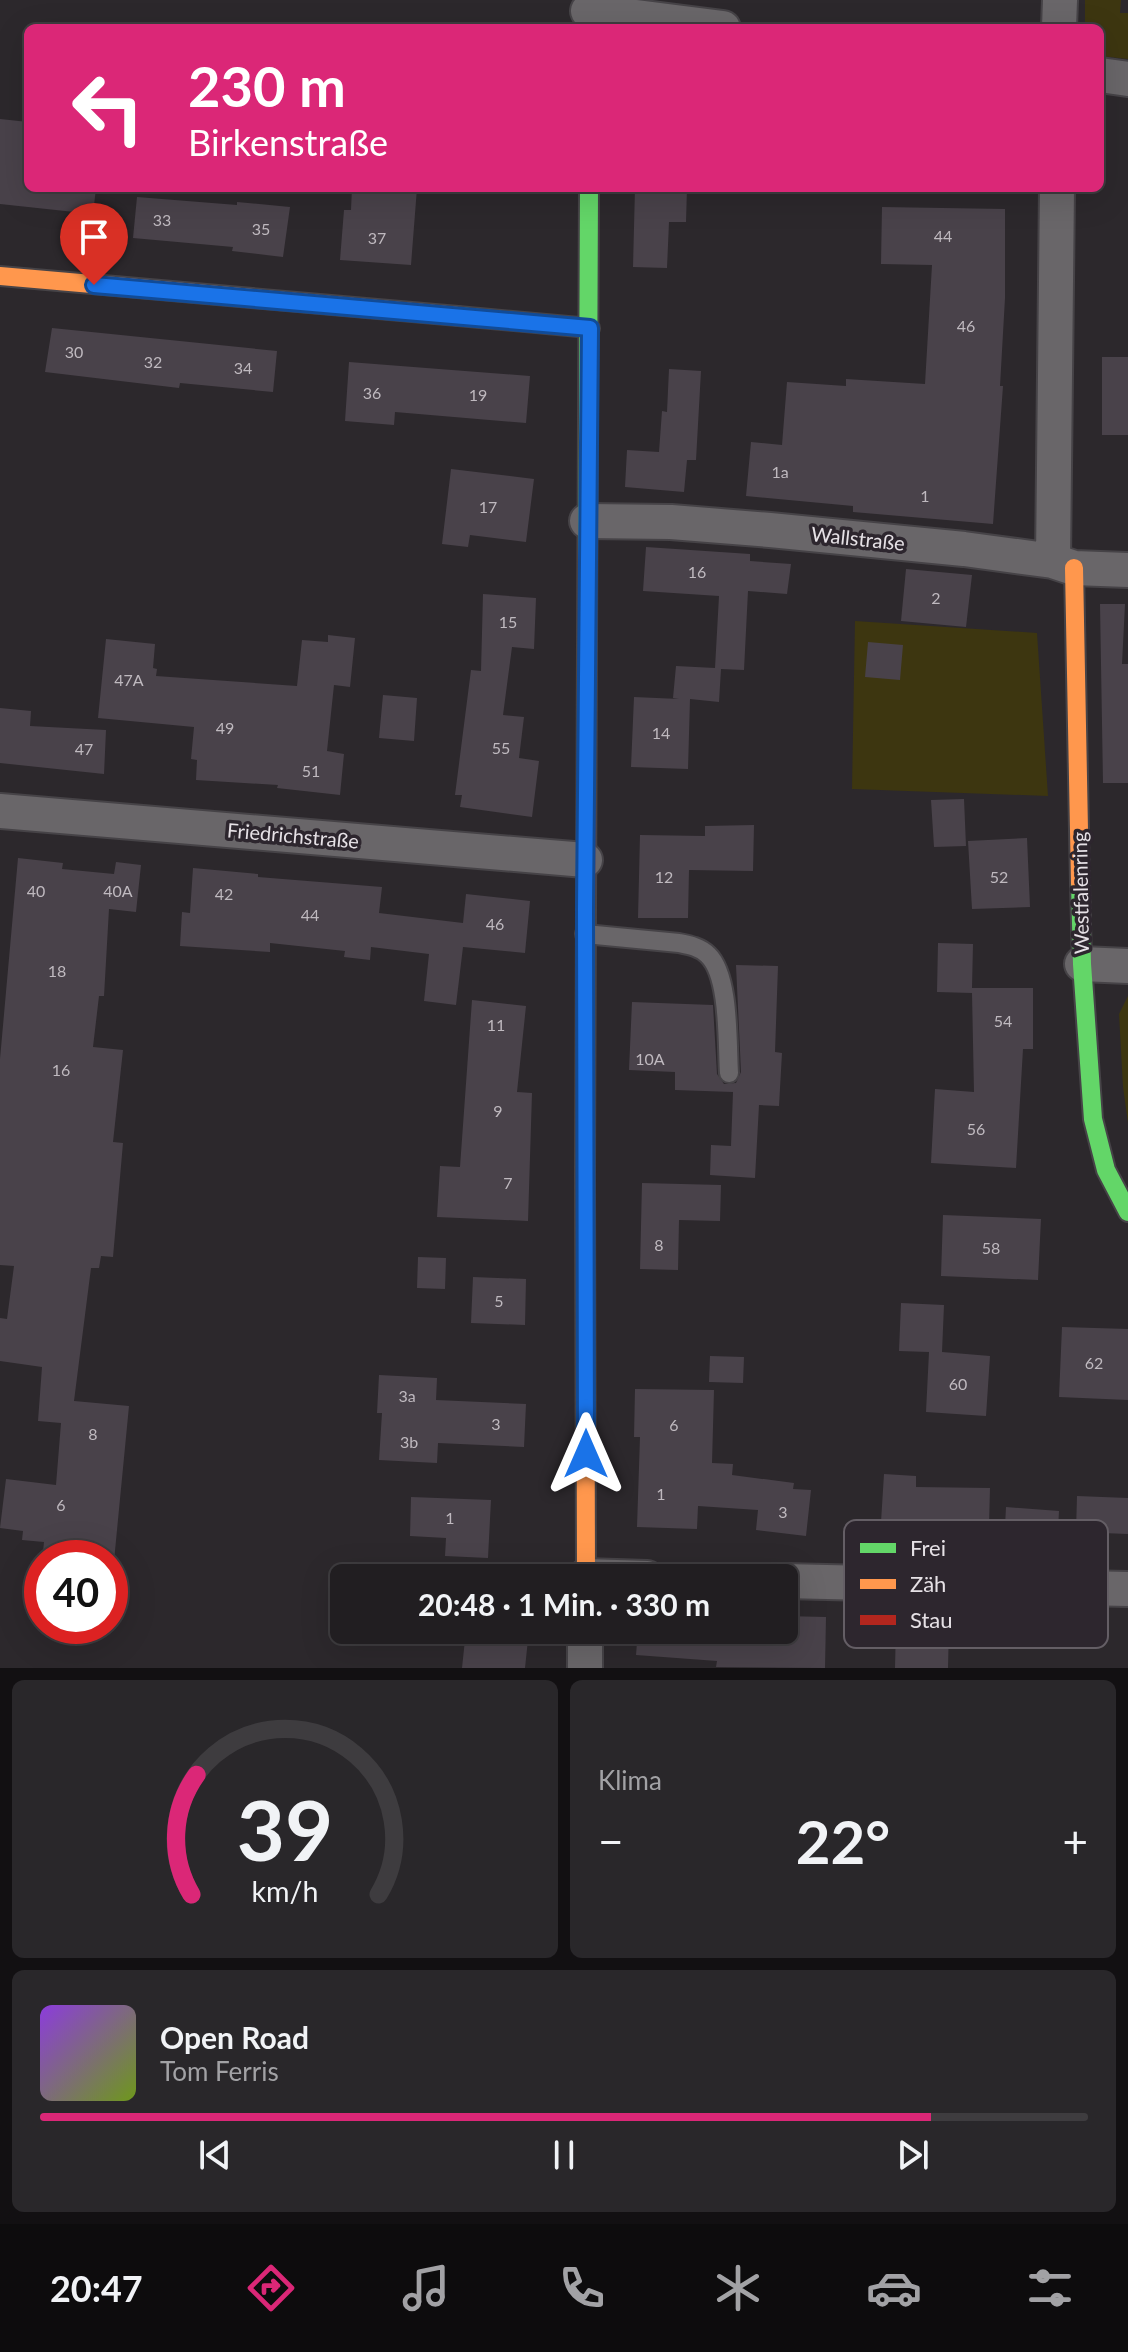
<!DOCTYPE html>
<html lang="de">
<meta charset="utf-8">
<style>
body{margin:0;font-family:Lato,sans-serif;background:#29272a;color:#f1f3f6;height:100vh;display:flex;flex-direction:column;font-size:30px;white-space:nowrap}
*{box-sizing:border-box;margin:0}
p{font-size:26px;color:#a2a2a5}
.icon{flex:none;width:44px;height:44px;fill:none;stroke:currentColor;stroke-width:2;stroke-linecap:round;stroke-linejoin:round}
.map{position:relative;height:1668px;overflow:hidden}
.sheet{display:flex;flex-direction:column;gap:12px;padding:12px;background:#121012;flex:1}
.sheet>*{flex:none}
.hud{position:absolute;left:24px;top:24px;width:1080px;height:168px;border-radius:12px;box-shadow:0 8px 32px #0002,0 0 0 2px #3e3c3f;background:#db2777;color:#fff;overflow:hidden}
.speed{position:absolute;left:24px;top:1540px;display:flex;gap:16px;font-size:40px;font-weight:700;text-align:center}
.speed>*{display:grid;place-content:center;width:104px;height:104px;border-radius:50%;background:#211e21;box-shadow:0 8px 32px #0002,0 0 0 2px #3e3c3f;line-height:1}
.speed .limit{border:12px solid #d22;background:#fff;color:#111}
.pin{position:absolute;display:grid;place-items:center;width:68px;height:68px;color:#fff;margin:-82px -34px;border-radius:50% 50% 50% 0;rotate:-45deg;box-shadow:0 0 8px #0007}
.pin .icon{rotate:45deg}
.me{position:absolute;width:88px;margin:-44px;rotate:0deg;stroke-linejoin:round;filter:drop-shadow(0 0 6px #0008)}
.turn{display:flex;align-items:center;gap:28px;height:168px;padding:0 32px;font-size:36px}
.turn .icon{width:104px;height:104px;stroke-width:2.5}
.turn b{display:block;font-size:56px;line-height:68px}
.big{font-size:60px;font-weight:700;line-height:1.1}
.sheet .widget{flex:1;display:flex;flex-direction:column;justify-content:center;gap:12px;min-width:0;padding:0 28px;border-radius:12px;background:#29272a}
.sheet .dial{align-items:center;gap:0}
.dial svg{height:208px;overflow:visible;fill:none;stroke:#3e3c3f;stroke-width:7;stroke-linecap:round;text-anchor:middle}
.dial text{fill:#f1f3f6;stroke:none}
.song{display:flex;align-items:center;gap:24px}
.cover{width:96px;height:96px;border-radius:12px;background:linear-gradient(135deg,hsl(270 70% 55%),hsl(80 70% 35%))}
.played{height:8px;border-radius:4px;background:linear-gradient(90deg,#db2777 85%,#3e3c3f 85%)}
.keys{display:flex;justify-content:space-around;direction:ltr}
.heat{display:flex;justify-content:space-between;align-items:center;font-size:44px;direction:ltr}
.sheet .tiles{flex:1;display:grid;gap:12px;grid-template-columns:1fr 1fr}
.widget:last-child{grid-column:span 2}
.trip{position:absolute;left:330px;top:1564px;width:468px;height:80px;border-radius:12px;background:#211e21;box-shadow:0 8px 32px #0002,0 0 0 2px #3e3c3f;font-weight:700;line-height:80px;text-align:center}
.tabs{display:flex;height:128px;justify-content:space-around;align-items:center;background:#0d0c0d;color:#a2a2a5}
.tabs .icon{width:56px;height:56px}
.tabs .selected{color:#db2777}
.tabs b{font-size:36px;color:#f1f3f6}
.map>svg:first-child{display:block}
.green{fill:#3d3610}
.building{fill:#49424a}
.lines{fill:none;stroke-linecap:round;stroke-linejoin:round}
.lane-casing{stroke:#464347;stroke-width:22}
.street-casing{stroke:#464347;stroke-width:38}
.fast-casing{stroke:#464347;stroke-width:22}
.slow-casing{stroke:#464347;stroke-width:22}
.jam-casing{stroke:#464347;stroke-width:22}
.lane{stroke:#696669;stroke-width:18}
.street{stroke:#696669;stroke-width:34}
.fast{stroke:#63d668;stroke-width:18}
.slow{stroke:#ff974d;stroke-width:18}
.jam{stroke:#b3261e;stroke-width:18}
.route-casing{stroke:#114b97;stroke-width:20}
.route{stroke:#1a73e8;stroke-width:14}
.labels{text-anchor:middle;stroke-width:7;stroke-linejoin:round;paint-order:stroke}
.number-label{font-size:16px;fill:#bfb9bf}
.street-label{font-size:20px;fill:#e6e1e6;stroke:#2d262e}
.key{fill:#2d262e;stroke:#645e65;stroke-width:2}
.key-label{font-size:22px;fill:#e6e1e6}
</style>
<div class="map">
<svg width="1128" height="1668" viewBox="0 0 1128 1668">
<rect width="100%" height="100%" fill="#2c282c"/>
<path class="green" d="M 1085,0 L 1121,0 L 1120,13 L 1128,13 L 1128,59 L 1100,56 L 1100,28 L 1085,28 Z
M 855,621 L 1037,633 L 1048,796 L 852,789 Z
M 1128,996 L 1128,1123 L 1123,1087 L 1119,1014 Z"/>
<path class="building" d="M 0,119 L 28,122 L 28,188 L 96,188 L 93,214 L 0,204 Z
M 352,188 L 417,188 L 411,265 L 340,260 L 344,210 L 351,210 Z
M 635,188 L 687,188 L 686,222 L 669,222 L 667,268 L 633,267 Z
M 137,197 L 237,205 L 237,202 L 290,207 L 283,257 L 232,251 L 233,247 L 133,238 Z
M 882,207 L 1005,209 L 1005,298 L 1000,386 L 1003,386 L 993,524 L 853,512 L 853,506 L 746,496 L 751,442 L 782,445 L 787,382 L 846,386 L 846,379 L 925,384 L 932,265 L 881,264 Z
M 52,328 L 277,351 L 273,392 L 180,383 L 179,388 L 45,372 Z
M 1102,357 L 1128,357 L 1128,435 L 1102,435 Z
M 349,362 L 530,376 L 526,423 L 395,412 L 394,425 L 345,421 Z
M 669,369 L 701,371 L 696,460 L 687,460 L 684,492 L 625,487 L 627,450 L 659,452 L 662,411 L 667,412 Z
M 451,469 L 534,479 L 526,542 L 470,535 L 468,547 L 442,544 Z
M 646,547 L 750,554 L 750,561 L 791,564 L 787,594 L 748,591 L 744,670 L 721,669 L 719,702 L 690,699 L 688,769 L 631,767 L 634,697 L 679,699 L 673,698 L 676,666 L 715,668 L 719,596 L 643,591 Z
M 906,569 L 972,575 L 966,627 L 901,621 Z
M 483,594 L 536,598 L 534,649 L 512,647 L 503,715 L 524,717 L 519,758 L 539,761 L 532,817 L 460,807 L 462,795 L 455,795 L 471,670 L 481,671 Z
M 1100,604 L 1125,604 L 1122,664 L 1128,664 L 1128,783 L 1103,783 Z
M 328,635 L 355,638 L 350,687 L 334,685 L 327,751 L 344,754 L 340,795 L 277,788 L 278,785 L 196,780 L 197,760 L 191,759 L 194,727 L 98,718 L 106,639 L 155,644 L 153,668 L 157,669 L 156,676 L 297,686 L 302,640 L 328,642 Z
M 868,642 L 903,645 L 900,680 L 865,677 Z
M 383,695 L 417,698 L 414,741 L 379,738 Z
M 0,708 L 31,711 L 30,726 L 106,730 L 104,774 L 0,763 Z
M 964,799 L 966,846 L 934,847 L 931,800 Z
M 754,825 L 753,871 L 689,870 L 688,918 L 638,918 L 640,835 L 705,836 L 705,826 Z
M 1027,838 L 1030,907 L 972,909 L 968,841 Z
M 18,858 L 63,863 L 62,869 L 114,874 L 116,862 L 141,865 L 136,912 L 109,909 L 104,996 L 99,996 L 93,1047 L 123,1050 L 113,1142 L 123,1143 L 113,1257 L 101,1256 L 99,1268 L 91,1268 L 74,1401 L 129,1406 L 114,1561 L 110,1558 L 43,1552 L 44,1542 L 22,1540 L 23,1531 L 0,1528 L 6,1479 L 56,1485 L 61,1423 L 38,1421 L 42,1367 L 0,1361 L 0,1318 L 7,1319 L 14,1266 L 0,1265 L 0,1059 Z
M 193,868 L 258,874 L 258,877 L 382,887 L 379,913 L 463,923 L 466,894 L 530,901 L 525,953 L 463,947 L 456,1005 L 424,1001 L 429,954 L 371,947 L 370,960 L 344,957 L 345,951 L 270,943 L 270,952 L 180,946 L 182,912 L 190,913 Z
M 938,943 L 973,944 L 972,988 L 1033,988 L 1033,1049 L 1023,1049 L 1016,1168 L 931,1163 L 935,1089 L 974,1092 L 972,993 L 937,992 Z
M 736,965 L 778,966 L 775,1052 L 782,1053 L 779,1106 L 759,1105 L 755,1178 L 710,1175 L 711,1145 L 731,1146 L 733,1092 L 675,1090 L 675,1072 L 629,1070 L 632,1002 L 713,1005 L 717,1074 L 724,1084 L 736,1083 L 741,1072 Z
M 472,1000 L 526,1006 L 517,1092 L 532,1093 L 528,1221 L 437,1217 L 440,1166 L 460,1167 Z
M 642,1183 L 721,1185 L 720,1221 L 679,1220 L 678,1270 L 640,1269 Z
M 943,1215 L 1041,1219 L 1038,1280 L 941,1276 Z
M 418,1257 L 446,1258 L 445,1289 L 417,1288 Z
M 473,1277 L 526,1279 L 525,1325 L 471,1323 Z
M 901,1303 L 944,1305 L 942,1352 L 990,1356 L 986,1416 L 926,1412 L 929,1352 L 899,1351 Z
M 1062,1327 L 1128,1329 L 1128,1400 L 1059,1397 Z
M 710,1356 L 744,1357 L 743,1383 L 709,1382 Z
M 379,1375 L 437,1378 L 436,1400 L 526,1404 L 524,1447 L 438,1443 L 437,1463 L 379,1460 L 382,1413 L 377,1413 Z
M 635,1389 L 714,1390 L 712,1463 L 733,1464 L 732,1475 L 794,1483 L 793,1489 L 811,1490 L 806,1536 L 756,1530 L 758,1510 L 698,1506 L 697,1529 L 637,1527 L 640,1437 L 634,1437 Z
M 884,1474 L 916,1476 L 916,1487 L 990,1488 L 989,1525 L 937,1526 L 936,1541 L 880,1538 Z
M 1077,1496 L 1128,1498 L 1128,1534 L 1076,1532 Z
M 411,1497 L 491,1500 L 488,1558 L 445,1556 L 446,1538 L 410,1536 Z
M 1006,1507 L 1059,1511 L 1057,1550 L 1004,1546 Z
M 784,1616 L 826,1617 L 825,1668 L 716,1667 L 717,1661 L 636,1655 L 638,1630 L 776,1635 L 776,1630 L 784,1630 Z
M 896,1625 L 949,1625 L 948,1668 L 895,1668 Z
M 466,1630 L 529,1630 L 525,1668 L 462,1668 Z"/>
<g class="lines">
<g class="lane-casing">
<path id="lane" d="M 585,934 L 679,943 C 689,945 700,947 708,955 C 730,976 727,1043 729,1073"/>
</g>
<g class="street-casing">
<path id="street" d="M 588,11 L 723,28
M 1059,28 L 1060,0
M 1100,75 L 1128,79
M 587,521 L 671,522 L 770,530 L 964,549 L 1053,561 L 1074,568 L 1128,570
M 1053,561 L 1057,188
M 0,811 L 585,860
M 1082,964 L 1128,966
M 586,1576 L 647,1578
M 784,1581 L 1128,1589
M 585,1668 L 585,1630"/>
</g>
<g class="fast-casing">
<path id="fast" d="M 458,316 L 590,328
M 587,645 L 589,188
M 1080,883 L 1082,964 L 1093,1119 L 1106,1170 L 1128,1212"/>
</g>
<g class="slow-casing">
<path id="slow" d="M 0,276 L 458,316
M 1074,568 L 1080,883
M 585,1176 L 586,1578"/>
</g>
<g class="jam-casing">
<path id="jam" d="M 585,1176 L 587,645"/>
</g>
<use href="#lane" class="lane"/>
<use href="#street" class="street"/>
<use href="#fast" class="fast"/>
<use href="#slow" class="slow"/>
<use href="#jam" class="jam"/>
</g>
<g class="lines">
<g class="route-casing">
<path id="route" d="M 94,285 L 590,328 L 585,909 L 586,1454"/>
</g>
<use href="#route" class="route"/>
</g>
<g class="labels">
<g class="number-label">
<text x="162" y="226">33</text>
<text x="261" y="235">35</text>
<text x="943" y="242">44</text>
<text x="377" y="244">37</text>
<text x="966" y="332">46</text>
<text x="74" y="358">30</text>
<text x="153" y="368">32</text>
<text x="243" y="374">34</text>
<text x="372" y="399">36</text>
<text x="478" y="401">19</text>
<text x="780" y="478">1a</text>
<text x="925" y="502">1</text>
<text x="488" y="513">17</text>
<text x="697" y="578">16</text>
<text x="936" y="604">2</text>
<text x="508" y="628">15</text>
<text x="129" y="686">47A</text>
<text x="225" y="734">49</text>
<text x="661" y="739">14</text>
<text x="501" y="754">55</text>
<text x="84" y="755">47</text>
<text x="311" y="777">51</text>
<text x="664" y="883">12</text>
<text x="999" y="883">52</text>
<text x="36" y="897">40</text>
<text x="118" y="897">40A</text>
<text x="224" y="900">42</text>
<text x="310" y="921">44</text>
<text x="495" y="930">46</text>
<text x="57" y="977">18</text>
<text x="1003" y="1027">54</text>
<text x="496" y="1031">11</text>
<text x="650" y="1065">10A</text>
<text x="61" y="1076">16</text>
<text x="498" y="1117">9</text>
<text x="976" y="1135">56</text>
<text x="508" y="1189">7</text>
<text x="659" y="1251">8</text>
<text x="991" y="1254">58</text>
<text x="499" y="1307">5</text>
<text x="1094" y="1369">62</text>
<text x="958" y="1390">60</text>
<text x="407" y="1402">3a</text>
<text x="496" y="1430">3</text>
<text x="674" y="1431">6</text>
<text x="93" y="1440">8</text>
<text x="409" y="1448">3b</text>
<text x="661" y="1500">1</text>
<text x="61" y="1511">6</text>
<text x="783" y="1518">3</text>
<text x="450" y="1524">1</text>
</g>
<g class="street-label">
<text transform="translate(858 539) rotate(6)" y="7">Wallstraße</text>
<text transform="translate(293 836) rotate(5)" y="7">Friedrichstraße</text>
<text transform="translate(1081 893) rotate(-91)" y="7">Westfalenring</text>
</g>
</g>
<rect x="844" y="1520" width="264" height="128" rx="12" class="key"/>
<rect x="860" y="1543" width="36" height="10" fill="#63d668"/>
<rect x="860" y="1579" width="36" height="10" fill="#ff974d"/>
<rect x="860" y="1615" width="36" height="10" fill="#b3261e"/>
<g class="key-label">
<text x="910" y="1556">Frei</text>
<text x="910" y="1592">Zäh</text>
<text x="910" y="1628">Stau</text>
</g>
</svg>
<div class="speed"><div class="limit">40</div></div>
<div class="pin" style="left:94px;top:285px;background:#d93025"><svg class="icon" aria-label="arrive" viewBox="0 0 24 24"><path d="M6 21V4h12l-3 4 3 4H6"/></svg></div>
<svg class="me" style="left:586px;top:1454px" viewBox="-20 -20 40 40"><path d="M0-17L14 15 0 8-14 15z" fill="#1a73e8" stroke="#fff" stroke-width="4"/></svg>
<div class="trip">20:48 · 1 Min. · 330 m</div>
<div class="hud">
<div class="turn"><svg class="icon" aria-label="left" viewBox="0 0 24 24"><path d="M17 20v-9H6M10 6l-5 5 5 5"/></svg><div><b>230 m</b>Birkenstraße</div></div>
</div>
</div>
<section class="sheet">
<div class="tiles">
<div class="widget dial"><svg viewBox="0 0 100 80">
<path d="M14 69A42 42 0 1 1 86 69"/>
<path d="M14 69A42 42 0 0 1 16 23" stroke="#db2777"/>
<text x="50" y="56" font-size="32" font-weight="700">39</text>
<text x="50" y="72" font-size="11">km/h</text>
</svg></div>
<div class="widget"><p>Klima</p>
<div class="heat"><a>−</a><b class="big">22°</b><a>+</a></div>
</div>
<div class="widget">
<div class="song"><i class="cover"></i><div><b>Open Road</b><p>Tom Ferris</p></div></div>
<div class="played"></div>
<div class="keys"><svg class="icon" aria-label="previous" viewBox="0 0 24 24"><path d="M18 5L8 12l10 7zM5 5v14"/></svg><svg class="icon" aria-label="pause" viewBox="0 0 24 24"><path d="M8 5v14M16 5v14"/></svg><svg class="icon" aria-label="next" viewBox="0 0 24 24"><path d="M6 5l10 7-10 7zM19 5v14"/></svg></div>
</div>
</div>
</section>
<nav class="tabs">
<b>20:47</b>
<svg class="icon selected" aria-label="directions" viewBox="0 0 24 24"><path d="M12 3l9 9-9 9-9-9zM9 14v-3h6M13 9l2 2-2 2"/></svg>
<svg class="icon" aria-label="music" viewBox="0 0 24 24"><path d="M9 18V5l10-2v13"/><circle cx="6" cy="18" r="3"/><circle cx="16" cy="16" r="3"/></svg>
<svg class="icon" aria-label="phone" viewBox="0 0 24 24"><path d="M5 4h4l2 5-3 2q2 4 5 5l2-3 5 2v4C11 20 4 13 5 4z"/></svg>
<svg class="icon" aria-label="climate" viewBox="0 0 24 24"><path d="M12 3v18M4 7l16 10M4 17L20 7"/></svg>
<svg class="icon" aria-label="car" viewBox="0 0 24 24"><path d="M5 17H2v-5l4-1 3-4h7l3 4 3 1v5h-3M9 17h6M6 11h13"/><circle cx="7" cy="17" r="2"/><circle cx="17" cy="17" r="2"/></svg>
<svg class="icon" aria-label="filters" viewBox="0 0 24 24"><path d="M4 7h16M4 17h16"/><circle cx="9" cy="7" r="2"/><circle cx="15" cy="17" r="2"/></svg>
</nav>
